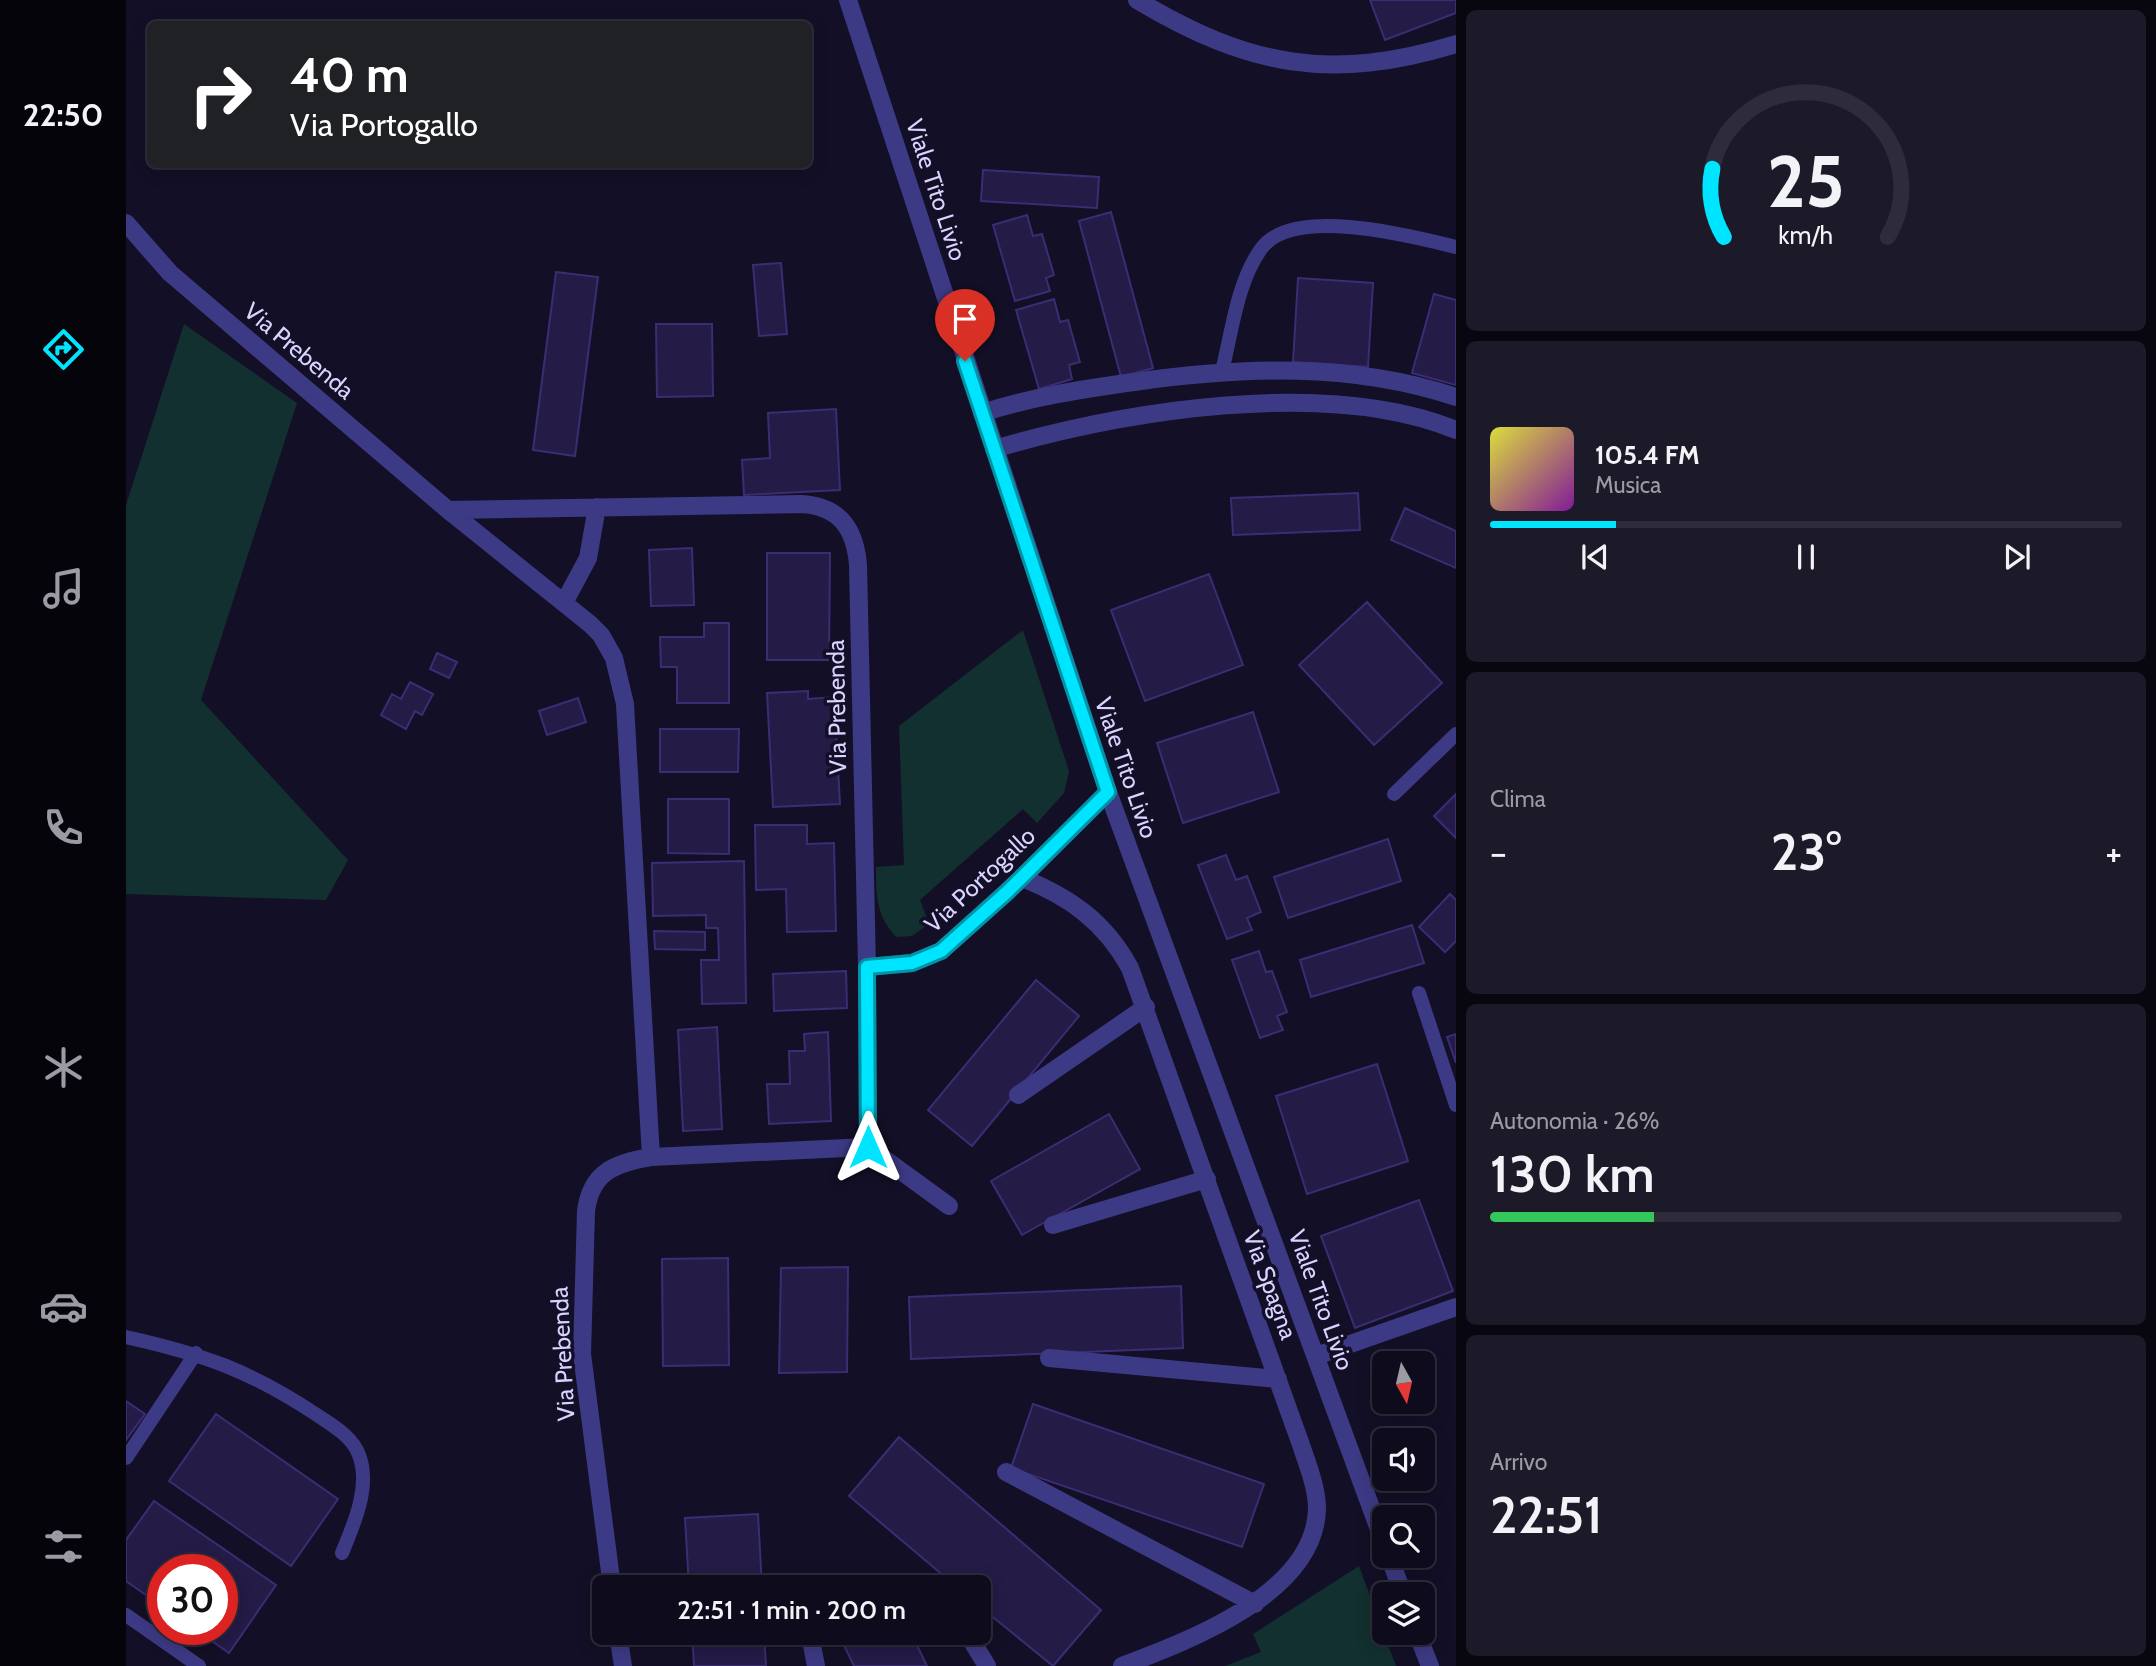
<!DOCTYPE html>
<html lang="it">
<meta charset="utf-8">
<style>
body{margin:0;font-family:Cabin,sans-serif;background:#1c1929;color:#f1f3f6;height:100vh;display:flex;flex-direction:column;font-size:26px;white-space:nowrap}
*{box-sizing:border-box;margin:0}
p{font-size:23px;color:#9b9ba3}
.icon{flex:none;width:38px;height:38px;fill:none;stroke:currentColor;stroke-width:2;stroke-linecap:round;stroke-linejoin:round}
.map{position:relative;flex:1;overflow:hidden}
.side{display:flex;flex-direction:column;gap:10px;padding:10px;background:#08060f;width:700px}
.side>*{flex:none}
.guide{position:absolute;left:21px;top:21px;width:665px;height:147px;border-radius:10px;box-shadow:0 4px 18px #0003,0 0 0 2px #2e2b3b;background:#202124;color:#fff;overflow:hidden}
.needle{width:46px;rotate:172deg}
.buttons{position:absolute;left:1246px;top:1351px;display:grid;gap:14px}
.buttons a{display:grid;place-items:center;width:63px;height:63px;border-radius:10px;background:#0e0b1c;box-shadow:0 4px 18px #0003,0 0 0 2px #2e2b3b;font-size:35px}
.speed{position:absolute;left:21px;top:1554px;display:flex;gap:14px;font-size:35px;font-weight:700;text-align:center}
.speed>*{display:grid;place-content:center;width:91px;height:91px;border-radius:50%;background:#0e0b1c;box-shadow:0 4px 18px #0003,0 0 0 2px #2e2b3b;line-height:1}
.speed .limit{border:10px solid #d22;background:#fff;color:#111}
.pin{position:absolute;display:grid;place-items:center;width:60px;height:60px;color:#fff;margin:-72px -30px;border-radius:50% 50% 50% 0;rotate:-45deg;box-shadow:0 0 7px #0007}
.pin .icon{rotate:45deg}
.me{position:absolute;width:77px;margin:-38px;rotate:0deg;stroke-linejoin:round;filter:drop-shadow(0 0 5px #0008)}
.turn{display:flex;align-items:center;gap:24px;height:147px;padding:0 28px;font-size:32px}
.turn .icon{width:91px;height:91px;stroke-width:2.5}
.turn b{display:block;font-size:49px;line-height:60px}
.big{font-size:52px;font-weight:600;line-height:1.1}
.side .tile{flex:1;display:flex;flex-direction:column;justify-content:center;gap:10px;min-width:0;padding:0 24px;border-radius:10px;background:#1c1929}
.side .dial{align-items:center;gap:0}
.dial svg{height:182px;overflow:visible;fill:none;stroke:#2e2b3b;stroke-width:7;stroke-linecap:round;text-anchor:middle}
.dial text{fill:#f1f3f6;stroke:none}
.song{display:flex;align-items:center;gap:21px}
.cover{width:84px;height:84px;border-radius:10px;background:linear-gradient(135deg,hsl(60 70% 55%),hsl(290 70% 35%))}
.played{height:7px;border-radius:4px;background:linear-gradient(90deg,#00e5ff 20%,#2e2b3b 20%)}
.keys{display:flex;justify-content:space-around;direction:ltr}
.heat{display:flex;justify-content:space-between;align-items:center;font-size:38px;direction:ltr}
.charge{height:10px;border-radius:5px;background:linear-gradient(90deg,#34c759 26%,#2e2b3b 0)}
.trip{position:absolute;left:466px;top:1575px;width:399px;height:70px;border-radius:10px;background:#0e0b1c;box-shadow:0 4px 18px #0003,0 0 0 2px #2e2b3b;font-weight:600;line-height:70px;text-align:center}
main{display:flex;flex:1;min-height:0}
.menu{display:flex;flex-direction:column;width:126px;justify-content:space-around;align-items:center;background:#06040b;color:#9b9ba3}
.menu .icon{width:49px;height:49px}
.menu .current{color:#00e5ff}
.menu b{font-size:32px;color:#f1f3f6}
.map>svg:first-child{display:block}
.green{fill:#12302f}
.building{fill:#241b47;stroke:#3b2d73;stroke-width:2}
.lines{fill:none;stroke-linecap:round;stroke-linejoin:round}
.lane{stroke:#3d3a85;stroke-width:14}
.street{stroke:#3d3a85;stroke-width:18}
.route-casing{stroke:#0095a6;stroke-width:18}
.route{stroke:#00e5ff;stroke-width:12}
.labels{text-anchor:middle;stroke-width:7;stroke-linejoin:round;paint-order:stroke}
.street-label{font-size:24px;fill:#d9d4ff;stroke:#130f26}
</style>
<main>
<nav class="menu">
<b>22:50</b>
<svg class="icon current" aria-label="directions" viewBox="0 0 24 24"><path d="M12 3l9 9-9 9-9-9zM9 14v-3h6M13 9l2 2-2 2"/></svg>
<svg class="icon" aria-label="music" viewBox="0 0 24 24"><path d="M9 18V5l10-2v13"/><circle cx="6" cy="18" r="3"/><circle cx="16" cy="16" r="3"/></svg>
<svg class="icon" aria-label="phone" viewBox="0 0 24 24"><path d="M5 4h4l2 5-3 2q2 4 5 5l2-3 5 2v4C11 20 4 13 5 4z"/></svg>
<svg class="icon" aria-label="climate" viewBox="0 0 24 24"><path d="M12 3v18M4 7l16 10M4 17L20 7"/></svg>
<svg class="icon" aria-label="car" viewBox="0 0 24 24"><path d="M5 17H2v-5l4-1 3-4h7l3 4 3 1v5h-3M9 17h6M6 11h13"/><circle cx="7" cy="17" r="2"/><circle cx="17" cy="17" r="2"/></svg>
<svg class="icon" aria-label="filters" viewBox="0 0 24 24"><path d="M4 7h16M4 17h16"/><circle cx="9" cy="7" r="2"/><circle cx="15" cy="17" r="2"/></svg>
</nav>
<div class="map">
<svg width="1330" height="1666" viewBox="0 0 1330 1666">
<rect width="100%" height="100%" fill="#130f26"/>
<path class="green" d="M 58,324 L 171,403 L 75,700 L 222,860 L 200,900 L 0,894 L 0,505 Z
M 897,630 L 943,771 L 938,793 L 911,823 L 897,809 L 794,900 L 803,924 L 786,936 L 770,937 C 750,915 750,896 750,867 L 778,865 L 773,726 Z
M 1233,1566 L 1270,1666 L 1099,1666 L 1135,1652 L 1127,1634 Z"/>
<path class="building" d="M 1244,0 L 1330,0 L 1330,13 L 1259,40 Z
M 857,170 L 973,177 L 971,208 L 855,201 Z
M 985,212 L 1027,368 L 995,377 L 953,221 Z
M 901,215 L 907,236 L 916,234 L 928,275 L 920,278 L 924,291 L 889,301 L 867,225 Z
M 655,263 L 661,334 L 633,336 L 627,265 Z
M 430,272 L 472,277 L 449,456 L 407,450 Z
M 1172,278 L 1247,283 L 1242,367 L 1167,362 Z
M 1308,294 L 1330,300 L 1330,385 L 1286,373 Z
M 928,299 L 934,322 L 942,320 L 954,362 L 943,365 L 946,379 L 913,389 L 890,310 Z
M 530,324 L 586,324 L 587,396 L 531,397 Z
M 710,409 L 714,490 L 618,495 L 616,460 L 644,458 L 642,413 Z
M 1232,493 L 1234,530 L 1107,535 L 1105,498 Z
M 1279,508 L 1330,531 L 1330,568 L 1265,540 Z
M 566,548 L 568,605 L 525,606 L 523,550 Z
M 641,553 L 704,553 L 703,660 L 641,660 Z
M 1083,574 L 1117,665 L 1019,701 L 985,610 Z
M 1241,602 L 1316,683 L 1248,745 L 1173,665 Z
M 578,623 L 603,623 L 603,703 L 551,703 L 551,667 L 535,667 L 534,637 L 578,637 Z
M 311,653 L 331,662 L 323,678 L 304,669 Z
M 284,682 L 307,694 L 296,715 L 289,711 L 280,729 L 255,715 L 266,694 L 275,699 Z
M 682,691 L 682,699 L 708,697 L 714,804 L 647,807 L 641,693 Z
M 452,698 L 460,722 L 421,735 L 413,711 Z
M 1127,712 L 1153,792 L 1057,823 L 1031,743 Z
M 534,729 L 613,729 L 612,772 L 534,772 Z
M 1330,794 L 1330,838 L 1308,816 Z
M 542,799 L 603,799 L 603,854 L 542,853 Z
M 629,825 L 681,825 L 681,844 L 708,843 L 710,931 L 661,932 L 660,889 L 630,890 Z
M 1262,839 L 1275,881 L 1162,918 L 1148,877 Z
M 1100,855 L 1110,880 L 1121,876 L 1135,912 L 1121,918 L 1126,930 L 1101,939 L 1072,865 Z
M 618,861 L 620,1003 L 576,1004 L 575,960 L 593,960 L 592,928 L 580,928 L 580,915 L 527,916 L 526,863 Z
M 1324,894 L 1330,900 L 1330,941 L 1319,952 L 1293,927 Z
M 1286,925 L 1298,963 L 1185,997 L 1174,960 Z
M 528,931 L 579,932 L 579,950 L 529,949 Z
M 1133,951 L 1140,972 L 1146,971 L 1161,1012 L 1151,1016 L 1157,1030 L 1134,1038 L 1106,960 Z
M 720,971 L 721,1008 L 648,1011 L 647,974 Z
M 910,980 L 953,1016 L 846,1146 L 802,1110 Z
M 591,1027 L 596,1129 L 557,1131 L 552,1030 Z
M 702,1032 L 705,1121 L 643,1124 L 641,1084 L 664,1084 L 663,1051 L 679,1051 L 678,1034 Z
M 1330,1034 L 1330,1063 L 1321,1037 Z
M 1251,1064 L 1282,1161 L 1181,1194 L 1150,1096 Z
M 983,1114 L 1014,1169 L 896,1235 L 865,1181 Z
M 1293,1200 L 1327,1291 L 1229,1328 L 1195,1236 Z
M 602,1258 L 603,1365 L 537,1366 L 536,1259 Z
M 722,1267 L 721,1372 L 653,1373 L 655,1268 Z
M 1055,1286 L 1057,1348 L 785,1359 L 783,1297 Z
M 0,1401 L 19,1414 L 0,1440 Z
M 907,1404 L 1138,1484 L 1116,1547 L 885,1468 Z
M 90,1414 L 212,1499 L 165,1566 L 43,1481 Z
M 773,1437 L 975,1610 L 927,1666 L 852,1605 L 852,1587 L 831,1587 L 723,1496 Z
M 28,1501 L 150,1585 L 103,1653 L 69,1629 L 96,1629 L 96,1570 L 37,1570 L 37,1607 L 0,1581 L 0,1540 Z
M 632,1514 L 636,1587 L 563,1587 L 559,1518 Z
M 761,1581 L 764,1587 L 748,1587 Z
M 566,1633 L 638,1633 L 640,1666 L 568,1666 Z
M 712,1633 L 785,1633 L 801,1666 L 728,1666 Z"/>
<g class="lines">
<path class="lane" d="M 1096,371 C 1106,332 1111,282 1135,249 C 1166,205 1285,236 1330,247
M 1268,794 L 1330,734
M 1293,993 L 1330,1105
M 0,1337 C 77,1354 125,1371 191,1415 C 207,1426 226,1436 233,1455 C 245,1486 228,1524 216,1553
M 0,1458 L 70,1353
M 0,1615 L 73,1666"/>
<path class="street" d="M 722,0 L 982,792 L 1258,1543
M 1011,0 C 1123,67 1205,82 1330,44
M 0,223 L 44,273 L 322,510 L 464,624 L 475,635 L 488,658 L 499,704 L 525,1157 L 742,1147 L 823,1206
M 856,413 C 905,397 957,389 1008,382 C 1116,367 1225,362 1330,397
M 868,449 C 998,411 1202,377 1330,430
M 322,510 L 675,504 C 713,506 729,528 732,565 L 741,967 L 742,1147
M 439,601 L 462,558 L 471,507
M 896,878 C 944,897 979,922 1004,968 L 1174,1442 C 1181,1463 1191,1487 1191,1509 C 1189,1594 1062,1641 996,1666
M 741,967 L 786,963 L 815,951 L 896,878 L 982,792
M 892,1095 L 1020,1007
M 927,1225 L 1081,1179
M 1190,1356 L 1330,1307
M 923,1358 L 1152,1379
M 880,1472 L 1129,1604
M 1263,1556 L 1277,1594
M 811,1582 L 814,1587
M 486,1587 L 456,1354 L 460,1211 C 465,1172 489,1163 525,1157
M 492,1633 L 497,1666
M 841,1633 L 861,1666
M 1291,1633 L 1304,1666
M 685,1640 L 690,1666"/>
</g>
<g class="lines">
<g class="route-casing">
<path id="route" d="M 742,1147 L 741,967 L 786,963 L 815,951 L 881,892 L 982,792 L 839,361"/>
</g>
<use href="#route" class="route"/>
</g>
<g class="labels">
<g class="street-label">
<text transform="translate(810 190) rotate(72)" y="8">Viale Tito Livio</text>
<text transform="translate(173 351) rotate(40)" y="8">Via Prebenda</text>
<text transform="translate(711 707) rotate(-91)" y="8">Via Prebenda</text>
<text transform="translate(1000 768) rotate(71)" y="8">Viale Tito Livio</text>
<text transform="translate(854 880) rotate(-43)" y="8">Via Portogallo</text>
<text transform="translate(1144 1285) rotate(70)" y="8">Via Spagna</text>
<text transform="translate(1195 1300) rotate(70)" y="8">Viale Tito Livio</text>
<text transform="translate(437 1354) rotate(-93)" y="8">Via Prebenda</text>
</g>
</g>
</svg>
<div class="buttons">
<a><svg class="needle" viewBox="-14 -14 28 28"><path d="M0-13l5 13h-10z" fill="#e53935"/><path d="M0 13l5-13h-10z" fill="#9b9ba3"/></svg></a>
<a><svg class="icon" aria-label="sound" viewBox="0 0 24 24"><path d="M4 9h4l5-4v14l-5-4H4zM17 9q2 3 0 6"/></svg></a>
<a><svg class="icon" aria-label="search" viewBox="0 0 24 24"><circle cx="10" cy="10" r="6"/><path d="M15 15l6 6"/></svg></a>
<a><svg class="icon" aria-label="layers" viewBox="0 0 24 24"><path d="M12 4l9 5-9 5-9-5zM3 14l9 5 9-5"/></svg></a>
</div>
<div class="speed"><div class="limit">30</div></div>
<div class="pin" style="left:839px;top:361px;background:#d93025"><svg class="icon" aria-label="arrive" viewBox="0 0 24 24"><path d="M6 21V4h12l-3 4 3 4H6"/></svg></div>
<svg class="me" style="left:742px;top:1147px" viewBox="-20 -20 40 40"><path d="M0-17L14 15 0 8-14 15z" fill="#00e5ff" stroke="#fff" stroke-width="4"/></svg>
<div class="trip">22:51 · 1 min · 200 m</div>
<div class="guide">
<div class="turn"><svg class="icon" aria-label="right" viewBox="0 0 24 24"><path d="M7 20v-9h11M14 6l5 5-5 5"/></svg><div><b>40 m</b>Via Portogallo</div></div>
</div>
</div>
<section class="side">
<div class="tile dial"><svg viewBox="0 0 100 80">
<path d="M14 69A42 42 0 1 1 86 69"/>
<path d="M14 69A42 42 0 0 1 9 39" stroke="#00e5ff"/>
<text x="50" y="56" font-size="32" font-weight="700">25</text>
<text x="50" y="72" font-size="11">km/h</text>
</svg></div>
<div class="tile">
<div class="song"><i class="cover"></i><div><b>105.4 FM</b><p>Musica</p></div></div>
<div class="played"></div>
<div class="keys"><svg class="icon" aria-label="previous" viewBox="0 0 24 24"><path d="M18 5L8 12l10 7zM5 5v14"/></svg><svg class="icon" aria-label="pause" viewBox="0 0 24 24"><path d="M8 5v14M16 5v14"/></svg><svg class="icon" aria-label="next" viewBox="0 0 24 24"><path d="M6 5l10 7-10 7zM19 5v14"/></svg></div>
</div>
<div class="tile"><p>Clima</p>
<div class="heat"><a>−</a><b class="big">23°</b><a>+</a></div>
</div>
<div class="tile"><p>Autonomia · 26%</p><b class="big">130 km</b><div class="charge"></div></div>
<div class="tile"><p>Arrivo</p><b class="big">22:51</b></div>
</section>
</main>
